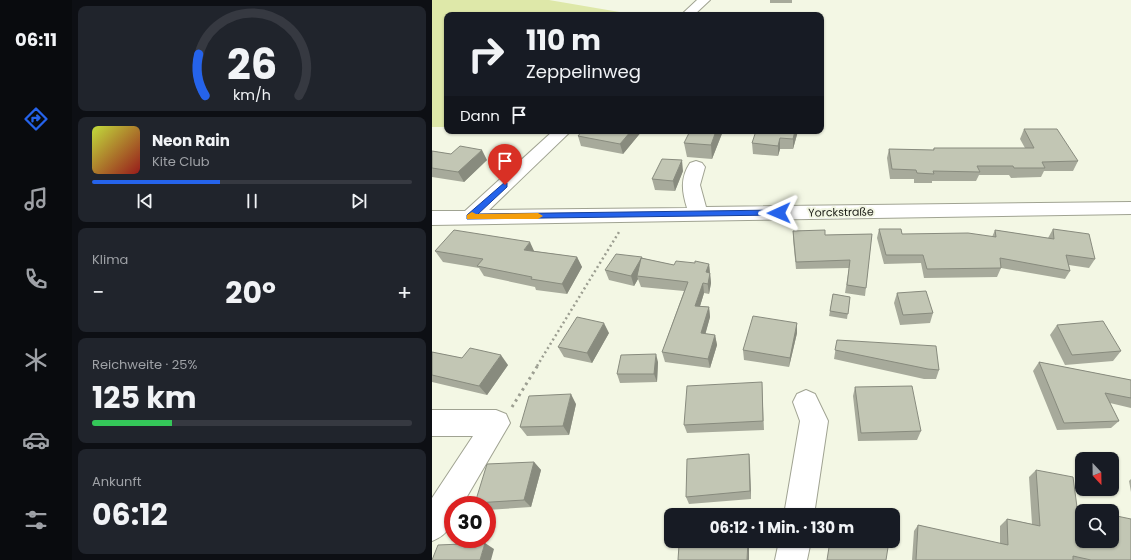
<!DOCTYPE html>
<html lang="de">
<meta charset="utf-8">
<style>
body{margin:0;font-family:Poppins,sans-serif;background:#20242c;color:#f1f3f6;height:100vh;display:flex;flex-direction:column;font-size:15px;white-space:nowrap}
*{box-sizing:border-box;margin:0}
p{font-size:13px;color:#9ea1a6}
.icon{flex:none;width:22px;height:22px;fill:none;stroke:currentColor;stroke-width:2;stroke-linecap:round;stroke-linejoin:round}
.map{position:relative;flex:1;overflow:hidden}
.drawer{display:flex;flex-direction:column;gap:6px;padding:6px;background:#0d0f14;width:360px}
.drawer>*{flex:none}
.banner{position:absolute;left:12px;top:12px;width:380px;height:122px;border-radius:8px;box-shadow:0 1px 3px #0004;background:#171b24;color:#f1f3f6;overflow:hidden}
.needle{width:26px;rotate:158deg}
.tools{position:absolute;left:643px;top:452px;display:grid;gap:8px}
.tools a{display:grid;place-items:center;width:44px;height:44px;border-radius:8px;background:#171b24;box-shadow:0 1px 3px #0004;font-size:20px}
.speed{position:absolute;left:12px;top:496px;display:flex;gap:8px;font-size:20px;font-weight:700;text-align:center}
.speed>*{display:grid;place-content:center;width:52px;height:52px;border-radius:50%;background:#171b24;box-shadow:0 1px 3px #0004;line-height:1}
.speed .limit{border:6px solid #d22;background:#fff;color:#111}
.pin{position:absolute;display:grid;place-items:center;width:34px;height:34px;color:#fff;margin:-41px -17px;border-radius:50% 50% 50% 0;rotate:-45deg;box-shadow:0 0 4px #0007}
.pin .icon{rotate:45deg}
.me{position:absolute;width:44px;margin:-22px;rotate:269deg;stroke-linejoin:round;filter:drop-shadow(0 0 3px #0008)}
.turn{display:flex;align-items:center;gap:14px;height:84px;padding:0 16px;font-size:18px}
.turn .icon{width:52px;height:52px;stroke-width:2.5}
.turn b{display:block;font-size:28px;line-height:34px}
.then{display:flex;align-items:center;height:38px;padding:0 16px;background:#0003;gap:8px;font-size:15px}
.big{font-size:30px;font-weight:700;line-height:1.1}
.drawer .card{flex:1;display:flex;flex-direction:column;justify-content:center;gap:6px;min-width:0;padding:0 14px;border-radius:8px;background:#20242c}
.drawer .dial{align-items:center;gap:0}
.dial svg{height:104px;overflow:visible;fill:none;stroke:#363941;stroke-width:7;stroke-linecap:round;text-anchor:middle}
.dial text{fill:#f1f3f6;stroke:none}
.song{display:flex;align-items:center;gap:12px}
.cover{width:48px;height:48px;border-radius:6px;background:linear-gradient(135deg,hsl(70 70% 55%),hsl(0 70% 35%))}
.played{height:4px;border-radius:2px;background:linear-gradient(90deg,#2563eb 40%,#363941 40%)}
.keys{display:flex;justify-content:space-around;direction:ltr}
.heat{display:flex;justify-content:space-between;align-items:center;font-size:22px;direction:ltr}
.charge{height:6px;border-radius:3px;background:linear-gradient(90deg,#34c759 25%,#363941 0)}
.trip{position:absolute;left:232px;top:508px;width:236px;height:40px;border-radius:8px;background:#171b24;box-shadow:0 1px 3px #0004;font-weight:700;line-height:40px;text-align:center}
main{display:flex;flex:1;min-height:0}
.tab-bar{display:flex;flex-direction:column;width:72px;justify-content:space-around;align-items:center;background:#090b0e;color:#9ea1a6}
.tab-bar .icon{width:28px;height:28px}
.tab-bar .active{color:#2563eb}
.tab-bar b{font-size:18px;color:#f1f3f6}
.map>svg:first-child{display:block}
.green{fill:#dee8a9}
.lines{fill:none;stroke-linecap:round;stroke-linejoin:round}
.minor-casing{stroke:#a0a392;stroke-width:2}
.path-far1{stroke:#9c9e91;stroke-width:2.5;stroke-dasharray:2 3;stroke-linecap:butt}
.path{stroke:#9c9e91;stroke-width:3;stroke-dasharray:2.5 4;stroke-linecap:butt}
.minor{fill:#fff;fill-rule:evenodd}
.wall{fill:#a7aa9b}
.shaded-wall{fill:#888b7e}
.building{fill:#c2c6b4;stroke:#888b7e}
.route{fill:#2563eb;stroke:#184099}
.slow{fill:#f59e0b}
.labels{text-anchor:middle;stroke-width:4;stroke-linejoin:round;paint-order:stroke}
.street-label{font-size:11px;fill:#1b1c16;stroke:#f3f7e4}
</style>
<main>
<nav class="tab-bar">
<b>06:11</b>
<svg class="icon active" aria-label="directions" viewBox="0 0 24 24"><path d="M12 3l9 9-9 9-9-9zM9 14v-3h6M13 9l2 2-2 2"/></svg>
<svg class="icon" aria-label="music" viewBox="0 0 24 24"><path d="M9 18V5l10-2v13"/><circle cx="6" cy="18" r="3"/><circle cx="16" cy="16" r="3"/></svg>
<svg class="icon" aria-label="phone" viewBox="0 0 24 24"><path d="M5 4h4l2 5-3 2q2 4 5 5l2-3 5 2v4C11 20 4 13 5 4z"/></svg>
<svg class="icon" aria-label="climate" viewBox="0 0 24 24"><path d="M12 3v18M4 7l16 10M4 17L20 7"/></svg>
<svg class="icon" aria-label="car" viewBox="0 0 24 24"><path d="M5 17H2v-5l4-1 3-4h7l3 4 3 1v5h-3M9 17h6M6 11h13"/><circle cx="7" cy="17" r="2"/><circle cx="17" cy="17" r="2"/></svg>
<svg class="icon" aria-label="filters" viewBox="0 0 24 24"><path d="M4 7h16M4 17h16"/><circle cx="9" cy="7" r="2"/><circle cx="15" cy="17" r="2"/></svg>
</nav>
<section class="drawer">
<div class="card dial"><svg viewBox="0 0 100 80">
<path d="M14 69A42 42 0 1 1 86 69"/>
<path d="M14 69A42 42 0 0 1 9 37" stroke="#2563eb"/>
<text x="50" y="56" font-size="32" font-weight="700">26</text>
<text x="50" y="72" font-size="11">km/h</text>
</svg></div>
<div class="card">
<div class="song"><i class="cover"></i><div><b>Neon Rain</b><p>Kite Club</p></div></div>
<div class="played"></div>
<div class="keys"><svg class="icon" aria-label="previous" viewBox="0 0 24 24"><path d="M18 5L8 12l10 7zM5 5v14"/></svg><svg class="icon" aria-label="pause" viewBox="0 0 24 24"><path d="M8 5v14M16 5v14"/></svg><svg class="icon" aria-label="next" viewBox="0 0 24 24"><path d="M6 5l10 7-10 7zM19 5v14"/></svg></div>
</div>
<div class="card"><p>Klima</p>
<div class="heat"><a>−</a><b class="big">20°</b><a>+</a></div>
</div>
<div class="card"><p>Reichweite · 25%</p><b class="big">125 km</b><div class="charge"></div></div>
<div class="card"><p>Ankunft</p><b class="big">06:12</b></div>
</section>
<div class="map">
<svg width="699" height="560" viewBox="0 0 699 560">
<rect width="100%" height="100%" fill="#f3f7e4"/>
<path class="green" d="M 0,0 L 117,0 L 205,15 L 15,15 L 15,127 L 0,127 Z"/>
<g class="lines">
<g class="minor-casing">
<path id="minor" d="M 265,0 L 278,0 L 262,15 L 249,15 Z
M 121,131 L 139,131 L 57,210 L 255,208 C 250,192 248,178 258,163 L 264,161 L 270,163 L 273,167 L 268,185 L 274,207 L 699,202 L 699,214 L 0,225 L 0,211 L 33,211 Z
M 374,390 L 383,394 L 396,421 L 382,515 L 352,515 L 368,421 L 361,402 L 365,394 Z
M 0,410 L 64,410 L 74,414 L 78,423 L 30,505 L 21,505 C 21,523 18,534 0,541 L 0,498 L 41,436 L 0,436 Z
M 347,541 L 379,541 L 375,560 L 343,560 Z"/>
</g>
<path class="path-far1" d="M 105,366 L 187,232"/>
<path class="path" d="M 80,407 L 106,365"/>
<use href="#minor" class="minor"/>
</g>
<path class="wall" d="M 338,0 L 360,0 L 360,3 L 338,3 Z
M 592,129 L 646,161 L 641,171 L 612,171 L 609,177 L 579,178 L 577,175 L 547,175 L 544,181 L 500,181 L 500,183 L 482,183 L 482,179 L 458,179 L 455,158 L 457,149 L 501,150 L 502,148 L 593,148 L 588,139 Z
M 210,131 L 191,154 L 149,146 L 146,136 Z
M 291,131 L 280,159 L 255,157 L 252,143 Z
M 366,131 L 361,149 L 348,149 L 346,156 L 321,154 L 320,143 Z
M 0,151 L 55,160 L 32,182 L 0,177 Z
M 251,171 L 243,191 L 223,190 L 220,179 Z
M 447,229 L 470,234 L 560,237 L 563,230 L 616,238 L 621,229 L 663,259 L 657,268 L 637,265 L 638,271 L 633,279 L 569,268 L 565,277 L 492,278 L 489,263 L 452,264 L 445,238 Z
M 361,231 L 393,235 L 440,234 L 433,296 L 413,293 L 417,268 L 364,269 L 361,239 Z
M 3,251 L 102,251 L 145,257 L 150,267 L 135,294 L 104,290 L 103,287 L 52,276 L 47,268 L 11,262 Z
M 210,257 L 210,258 L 242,265 L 277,264 L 279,283 L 277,294 L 272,293 L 268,306 L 277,307 L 278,317 L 273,334 L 283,335 L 285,345 L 278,368 L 233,362 L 230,352 L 252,291 L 209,287 L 206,279 L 202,286 L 177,280 L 173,270 Z
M 465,293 L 501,313 L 498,323 L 468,325 L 462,303 Z
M 401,294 L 418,297 L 415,319 L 397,316 Z
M 365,323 L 365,333 L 357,367 L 312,360 L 311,350 Z
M 625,325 L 689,351 L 681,361 L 633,365 L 618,335 Z
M 177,333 L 160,363 L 132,357 L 126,347 Z
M 405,340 L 507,370 L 504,379 L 492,379 L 402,359 Z
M 0,352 L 30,358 L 76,365 L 55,395 L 0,382 Z
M 226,362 L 225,382 L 188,383 L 185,374 Z
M 607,362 L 699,380 L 699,408 L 678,403 L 687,421 L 679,428 L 625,430 L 601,371 Z
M 330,382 L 332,430 L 255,433 L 252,425 Z
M 423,387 L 489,431 L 485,440 L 426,441 L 421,396 Z
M 144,404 L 137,435 L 95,436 L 88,427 Z
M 317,454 L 319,499 L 257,504 L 254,497 Z
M 102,462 L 109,470 L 99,507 L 55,510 L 55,505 L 46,505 L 43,503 Z
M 604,470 L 645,507 L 699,560 L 480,560 L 482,531 L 486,525 L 568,544 L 568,526 L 575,519 L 600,524 L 597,477 Z
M 699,479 L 699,492 L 697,481 Z"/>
<path class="shaded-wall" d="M 199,131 L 210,131 L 191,154 L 188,144 Z
M 284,131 L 291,131 L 280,159 L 279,145 Z
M 363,131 L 366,131 L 361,149 L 361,139 Z
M 348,138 L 348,149 L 346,156 L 346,146 Z
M 50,150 L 55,160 L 32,182 L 26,172 Z
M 250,160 L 251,171 L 243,191 L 241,181 Z
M 98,242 L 103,253 L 92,250 Z
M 145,257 L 150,267 L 135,294 L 130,284 Z
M 210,257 L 212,268 L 205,276 L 206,279 L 202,286 L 199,276 Z
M 277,264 L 279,283 L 277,294 L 274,272 Z
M 271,283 L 272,293 L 265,316 L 263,306 Z
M 277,307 L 278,317 L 271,343 L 269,333 Z
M 172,323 L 177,333 L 160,363 L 155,353 Z
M 365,323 L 365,333 L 357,367 L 358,358 Z
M 283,335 L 285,345 L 278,368 L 276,359 Z
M 224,354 L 226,362 L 225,382 L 222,374 Z
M 69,355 L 76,365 L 55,395 L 47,386 Z
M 139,394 L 144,404 L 137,435 L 131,426 Z
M 317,454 L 318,462 L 319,499 L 318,491 Z
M 102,462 L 109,470 L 99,507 L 92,500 Z
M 316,541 L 317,541 L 317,560 L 315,560 Z
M 53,543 L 62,549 L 59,560 L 48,560 Z"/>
<path class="building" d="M 592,129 L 625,129 L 646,161 L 610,162 L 613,168 L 582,168 L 581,166 L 545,166 L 548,172 L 501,171 L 502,174 L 485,173 L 484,170 L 460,169 L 457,149 L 502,150 L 502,148 L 602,148 Z
M 150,131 L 199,131 L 188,144 L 146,136 Z
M 258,131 L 284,131 L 279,145 L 252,143 Z
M 324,131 L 363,131 L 361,139 L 348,138 L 346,146 L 320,143 Z
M 28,146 L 50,150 L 26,172 L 0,168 L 0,151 L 19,154 Z
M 230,159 L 250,160 L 241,181 L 220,179 Z
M 447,229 L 469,229 L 470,234 L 536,233 L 564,237 L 563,230 L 622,239 L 621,229 L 657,234 L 663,259 L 634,255 L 638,271 L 568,258 L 569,268 L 495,269 L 491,255 L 454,255 Z
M 22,230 L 98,242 L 92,250 L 145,257 L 130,284 L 99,279 L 100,277 L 45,266 L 51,259 L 3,251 Z
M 393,230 L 393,235 L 440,234 L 434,288 L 415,285 L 418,260 L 364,262 L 361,231 Z
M 184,254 L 210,257 L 199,276 L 173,270 Z
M 209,258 L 242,265 L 244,261 L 263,263 L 263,261 L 277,264 L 274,272 L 278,273 L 276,284 L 271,283 L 263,306 L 277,307 L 269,333 L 283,335 L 276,359 L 230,352 L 256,282 L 205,276 Z
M 494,291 L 501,313 L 471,315 L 465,293 Z
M 401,294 L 418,297 L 416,314 L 398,311 Z
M 321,316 L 365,323 L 358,358 L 311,350 Z
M 145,317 L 172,323 L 155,353 L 126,347 Z
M 671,321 L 689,351 L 640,355 L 625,325 Z
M 405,340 L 504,346 L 507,370 L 496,369 L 403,350 Z
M 38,348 L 69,355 L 47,386 L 0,375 L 0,352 L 30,358 Z
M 224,354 L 222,374 L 185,374 L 189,355 Z
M 607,362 L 699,380 L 699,398 L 673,393 L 687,421 L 632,423 Z
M 330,382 L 331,421 L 252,425 L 255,386 Z
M 480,386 L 489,431 L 429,433 L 423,387 Z
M 139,394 L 131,426 L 88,427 L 97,396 Z
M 317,454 L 318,491 L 254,497 L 255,459 Z
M 102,462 L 92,500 L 43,503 L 55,464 Z
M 604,470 L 641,477 L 645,507 L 662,511 L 650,511 L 650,541 L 680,541 L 680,515 L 699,519 L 699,560 L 659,560 L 641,556 L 641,560 L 484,560 L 486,525 L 576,545 L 575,519 L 608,526 Z
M 269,541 L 316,541 L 315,560 L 246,560 L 247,545 L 268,544 Z
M 398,541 L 457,541 L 454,560 L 395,560 Z
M 53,543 L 48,560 L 0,560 L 6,545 Z"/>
<path class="route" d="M 73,182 L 75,183 L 75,187 L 46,214 L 347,210 L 351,213 L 347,215 L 35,219 L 35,215 Z"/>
<path class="slow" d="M 40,212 L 44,214 L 106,213 L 111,216 L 106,219 L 35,219 L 35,215 Z"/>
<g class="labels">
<g class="street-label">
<text transform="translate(409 212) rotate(-1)" y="4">Yorckstraße</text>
</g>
</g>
</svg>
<div class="tools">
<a><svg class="needle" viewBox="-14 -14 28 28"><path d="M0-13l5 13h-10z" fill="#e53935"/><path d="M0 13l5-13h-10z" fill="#9ea1a6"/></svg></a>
<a><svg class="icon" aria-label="search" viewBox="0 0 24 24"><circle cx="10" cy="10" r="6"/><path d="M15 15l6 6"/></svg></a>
</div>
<div class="speed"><div class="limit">30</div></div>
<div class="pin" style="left:73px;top:185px;background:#d93025"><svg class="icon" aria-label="arrive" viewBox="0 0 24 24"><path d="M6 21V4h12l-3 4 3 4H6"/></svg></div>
<svg class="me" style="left:347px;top:213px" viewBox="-20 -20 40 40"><path d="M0-17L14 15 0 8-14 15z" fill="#2563eb" stroke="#fff" stroke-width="4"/></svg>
<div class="trip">06:12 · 1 Min. · 130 m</div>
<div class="banner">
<div class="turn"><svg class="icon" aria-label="right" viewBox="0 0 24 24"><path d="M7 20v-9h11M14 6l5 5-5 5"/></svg><div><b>110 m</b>Zeppelinweg</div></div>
<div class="then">Dann<svg class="icon" aria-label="arrive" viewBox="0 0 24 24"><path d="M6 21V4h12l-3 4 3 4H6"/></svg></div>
</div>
</div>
</main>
